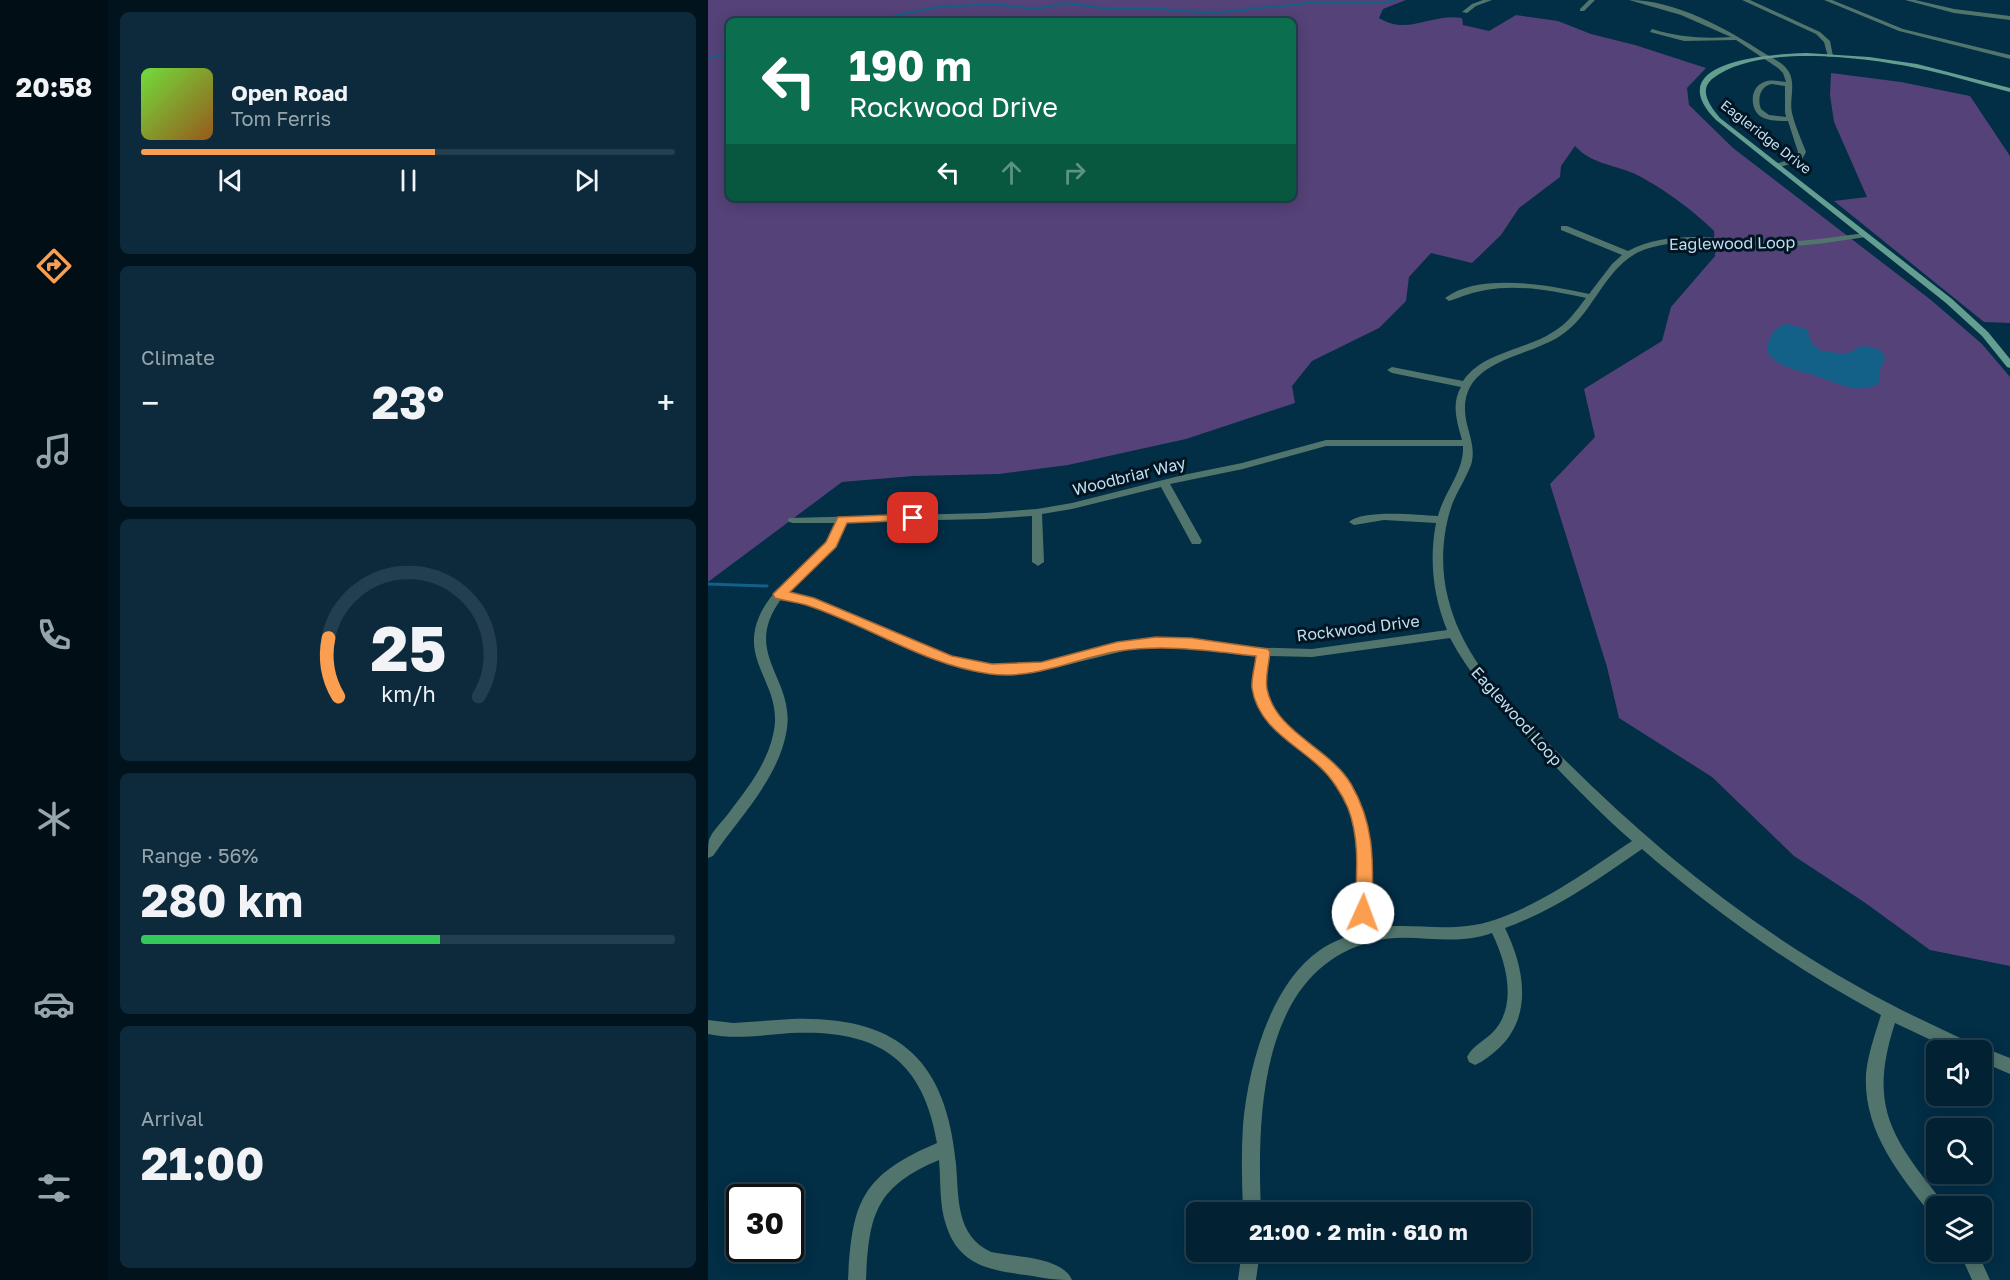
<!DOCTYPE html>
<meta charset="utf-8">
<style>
body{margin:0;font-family:"Golos Text",sans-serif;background:#0c2a3c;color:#f1f3f6;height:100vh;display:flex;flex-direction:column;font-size:22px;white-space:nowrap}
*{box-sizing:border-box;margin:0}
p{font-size:20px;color:#96a4ac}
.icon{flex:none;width:33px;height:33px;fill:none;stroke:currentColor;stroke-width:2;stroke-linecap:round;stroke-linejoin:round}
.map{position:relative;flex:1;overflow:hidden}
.sheet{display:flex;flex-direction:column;gap:12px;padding:12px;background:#01131d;width:600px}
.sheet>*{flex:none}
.banner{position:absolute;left:18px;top:18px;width:570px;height:183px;border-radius:9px;box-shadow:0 3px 15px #0003,0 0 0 2px #233f4f;background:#0b6e4f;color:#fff;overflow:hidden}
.tools{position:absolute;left:1218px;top:1040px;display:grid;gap:12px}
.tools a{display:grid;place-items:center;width:66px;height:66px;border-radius:9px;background:#022234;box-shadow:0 3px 15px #0003,0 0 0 2px #233f4f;font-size:30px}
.speed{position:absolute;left:18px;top:1184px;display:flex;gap:12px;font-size:30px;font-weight:700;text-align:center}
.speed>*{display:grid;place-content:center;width:78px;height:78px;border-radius:50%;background:#022234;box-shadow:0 3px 15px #0003,0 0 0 2px #233f4f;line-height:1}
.speed .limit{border:3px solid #111;border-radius:9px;background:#fff;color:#111}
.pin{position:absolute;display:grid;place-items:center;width:51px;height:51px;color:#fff;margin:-26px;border-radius:12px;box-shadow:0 3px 9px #0006}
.me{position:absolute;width:66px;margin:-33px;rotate:2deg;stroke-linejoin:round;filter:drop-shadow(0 0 4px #0008)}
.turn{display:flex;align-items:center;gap:21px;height:126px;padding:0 24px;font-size:27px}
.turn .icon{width:78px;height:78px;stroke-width:2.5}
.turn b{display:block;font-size:42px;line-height:51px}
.lanes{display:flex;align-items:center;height:57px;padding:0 24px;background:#0003;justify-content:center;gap:30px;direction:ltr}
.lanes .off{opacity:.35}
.big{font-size:45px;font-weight:700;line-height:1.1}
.sheet .card{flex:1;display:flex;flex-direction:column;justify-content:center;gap:9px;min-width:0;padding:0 21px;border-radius:9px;background:#0c2a3c}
.sheet .dial{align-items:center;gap:0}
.dial svg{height:156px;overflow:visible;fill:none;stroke:#233f4f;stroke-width:7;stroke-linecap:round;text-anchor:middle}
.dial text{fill:#f1f3f6;stroke:none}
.song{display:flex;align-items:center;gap:18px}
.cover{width:72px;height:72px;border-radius:9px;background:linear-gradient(135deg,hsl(100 70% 55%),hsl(30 70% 35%))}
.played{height:6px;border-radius:3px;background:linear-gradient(90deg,#fb9e50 55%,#233f4f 55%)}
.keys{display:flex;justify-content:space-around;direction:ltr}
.heat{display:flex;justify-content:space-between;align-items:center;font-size:33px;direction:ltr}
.charge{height:9px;border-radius:4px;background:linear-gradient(90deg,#34c759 56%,#233f4f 0)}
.trip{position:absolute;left:478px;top:1202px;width:345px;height:60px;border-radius:9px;background:#022234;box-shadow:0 3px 15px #0003,0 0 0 2px #233f4f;font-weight:700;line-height:60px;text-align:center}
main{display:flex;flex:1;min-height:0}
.tab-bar{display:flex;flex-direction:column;width:108px;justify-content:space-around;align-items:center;background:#010e15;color:#96a4ac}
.tab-bar .icon{width:42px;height:42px}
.tab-bar .on{color:#fb9e50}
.tab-bar b{font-size:27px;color:#f1f3f6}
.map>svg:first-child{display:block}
.green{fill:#544278;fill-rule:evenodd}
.water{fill:#136088}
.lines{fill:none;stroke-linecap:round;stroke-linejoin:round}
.stream-far1{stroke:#136088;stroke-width:2}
.stream{stroke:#136088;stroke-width:3}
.street{fill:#51756c;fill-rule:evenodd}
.secondary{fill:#639e91;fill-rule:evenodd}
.route{fill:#fb9e50;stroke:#a36734;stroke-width:1.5}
.labels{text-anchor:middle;stroke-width:6;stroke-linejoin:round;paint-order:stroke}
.far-street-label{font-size:14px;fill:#c3def1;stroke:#011522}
.street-label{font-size:16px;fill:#c3def1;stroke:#011522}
</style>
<main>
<nav class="tab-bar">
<b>20:58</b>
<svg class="icon on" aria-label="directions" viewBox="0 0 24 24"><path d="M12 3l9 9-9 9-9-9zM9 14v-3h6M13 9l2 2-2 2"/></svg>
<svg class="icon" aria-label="music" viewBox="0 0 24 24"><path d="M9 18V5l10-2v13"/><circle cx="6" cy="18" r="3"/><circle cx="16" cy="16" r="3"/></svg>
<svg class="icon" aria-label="phone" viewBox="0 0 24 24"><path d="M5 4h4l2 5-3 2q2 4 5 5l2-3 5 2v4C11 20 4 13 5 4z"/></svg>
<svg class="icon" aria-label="climate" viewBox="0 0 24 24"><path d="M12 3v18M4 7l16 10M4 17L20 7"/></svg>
<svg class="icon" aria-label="car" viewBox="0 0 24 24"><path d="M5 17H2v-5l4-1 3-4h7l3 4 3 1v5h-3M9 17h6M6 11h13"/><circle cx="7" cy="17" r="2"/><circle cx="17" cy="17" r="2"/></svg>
<svg class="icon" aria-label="filters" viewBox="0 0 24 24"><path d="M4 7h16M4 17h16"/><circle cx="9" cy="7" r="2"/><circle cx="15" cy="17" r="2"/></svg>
</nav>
<section class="sheet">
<div class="card">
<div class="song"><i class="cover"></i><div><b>Open Road</b><p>Tom Ferris</p></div></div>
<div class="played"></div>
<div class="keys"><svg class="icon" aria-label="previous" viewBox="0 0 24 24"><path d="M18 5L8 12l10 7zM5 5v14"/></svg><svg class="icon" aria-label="pause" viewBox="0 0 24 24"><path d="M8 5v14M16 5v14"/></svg><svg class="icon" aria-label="next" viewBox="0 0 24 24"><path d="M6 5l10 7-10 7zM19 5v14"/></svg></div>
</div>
<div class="card"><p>Climate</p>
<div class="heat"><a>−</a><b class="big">23°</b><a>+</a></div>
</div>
<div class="card dial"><svg viewBox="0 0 100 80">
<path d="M14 69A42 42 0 1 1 86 69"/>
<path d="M14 69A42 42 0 0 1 9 39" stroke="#fb9e50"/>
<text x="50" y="56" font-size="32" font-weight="700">25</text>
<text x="50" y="72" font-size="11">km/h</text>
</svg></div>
<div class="card"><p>Range · 56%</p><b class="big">280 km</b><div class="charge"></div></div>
<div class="card"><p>Arrival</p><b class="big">21:00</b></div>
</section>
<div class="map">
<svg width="1302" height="1280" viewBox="0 0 1302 1280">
<rect width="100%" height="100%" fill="#022e46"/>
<path class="green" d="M 0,0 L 698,0 L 675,9 L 671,18 C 700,36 723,13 754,18 L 755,25 L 781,31 L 808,15 L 850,21 L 883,34 L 927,45 L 998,68 L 979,88 L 981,105 L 1025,148 L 1223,300 L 1274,344 L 1302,377 L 1302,966 L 1222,950 L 1156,902 L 1086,856 L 1004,777 L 911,718 L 899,667 L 842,484 L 887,437 L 876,389 L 954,341 L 963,307 L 1007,256 L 1006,231 C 985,210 952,186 925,173 C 903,164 884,164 867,146 L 853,166 L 852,177 L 811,208 L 793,235 L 764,263 L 723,253 L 701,277 L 698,301 L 671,328 L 604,361 L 584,386 L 587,403 L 478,439 L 360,465 L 291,474 L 205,476 L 134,482 L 0,582 ZM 21,21 L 585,21 L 585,198 L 21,198 Z
M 1123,73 L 1193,82 L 1262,96 L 1302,156 L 1302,323 L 1276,322 L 1126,201 L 1159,197 L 1126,122 L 1122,95 Z"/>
<path class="water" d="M 1079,324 L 1099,329 L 1104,344 L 1114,351 L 1138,354 L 1151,347 L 1160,346 L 1174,351 L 1177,359 L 1172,370 L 1172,383 C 1151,396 1129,383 1108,376 C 1090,370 1071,369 1059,352 C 1059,340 1067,325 1079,324 Z"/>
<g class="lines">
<path class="stream-far1" d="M 162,21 L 229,7 L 283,4 L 327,9 L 357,3 L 402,9 L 454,9 L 504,13 L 600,3 L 675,3 L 686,0
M 0,58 L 21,53"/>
<path class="stream" d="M 0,584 L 59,586"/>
<path class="street" d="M 775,0 L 784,0 L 768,6 L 759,13 L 754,12 L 764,4 Z
M 881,0 L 887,0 L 876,11 L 872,11 L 872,9 Z
M 921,0 C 968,0 1019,29 1056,53 C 1064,58 1076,63 1081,72 C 1088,85 1081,100 1084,113 C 1087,126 1093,139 1098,152 L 1093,161 L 1068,168 L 1068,164 L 1087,158 L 1090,152 L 1080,121 C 1071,121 1059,121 1052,116 C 1042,108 1042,89 1054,83 C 1061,79 1070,81 1078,82 L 1075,73 L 1070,68 L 1028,40 L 976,41 L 942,32 L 944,29 C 971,37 995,39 1023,37 L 973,15 ZM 1064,84 L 1077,86 L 1077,112 L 1078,117 L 1061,115 L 1053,109 C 1049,99 1052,86 1064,84 Z
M 1034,0 L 1042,0 L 1112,32 L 1122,41 L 1125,56 L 1120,57 L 1116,42 L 1108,34 Z
M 1116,0 L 1124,0 L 1195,29 L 1302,55 L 1302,59 L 1191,31 Z
M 1197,0 L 1207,0 L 1246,9 L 1302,16 L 1302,20 L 1246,13 Z
M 853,226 L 859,226 L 920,251 C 966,226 1026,242 1075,242 C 1103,241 1131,236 1158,233 L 1162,235 L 1158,237 C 1131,241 1103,246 1076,246 C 1030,247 982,235 938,249 C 897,263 887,314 852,336 C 818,358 755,360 757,411 C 758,431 769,445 763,465 C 758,478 750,490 745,502 C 734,532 732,567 740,598 C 755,660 802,705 846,749 C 936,840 1036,923 1149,986 C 1187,1008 1227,1026 1267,1045 L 1269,1050 L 1274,1047 L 1302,1058 L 1302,1074 L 1274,1062 L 1274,1050 L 1244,1050 L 1187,1023 C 1160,1106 1183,1137 1234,1201 L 1236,1206 L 1228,1206 L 1228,1216 L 1222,1213 C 1189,1172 1155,1129 1158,1074 C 1160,1054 1167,1034 1173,1015 C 1087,969 1008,913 934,849 C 891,879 847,910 797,928 C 816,967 826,1016 790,1049 C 783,1055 776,1061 767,1065 L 761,1062 L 759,1057 C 764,1046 778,1040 786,1031 C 810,1004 798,962 784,933 C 742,948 705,931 666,941 C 551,969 549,1116 553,1212 L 535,1212 C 534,1183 533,1154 535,1125 C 540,1068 562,984 612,950 C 625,941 639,936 654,932 C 643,885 658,835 632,792 C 608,751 546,733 546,679 C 546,671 548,663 548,656 L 532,655 L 469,646 L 428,648 L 334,671 L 284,673 L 237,663 L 98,604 L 74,598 C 31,655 90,678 78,734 C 69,780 31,818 5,856 L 0,858 C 0,852 0,845 1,840 C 4,831 14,822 20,814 C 38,790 58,766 65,735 C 77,686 31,664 51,617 C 67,578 113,564 127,523 L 85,523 L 81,522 L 80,520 L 81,518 L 277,513 L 329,509 L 364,503 L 475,475 L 534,463 L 618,440 L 754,440 C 749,422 743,404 753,387 L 684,373 L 679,370 L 684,367 L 755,381 C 774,352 818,350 845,332 C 859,324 868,311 878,298 C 845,291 811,284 778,290 C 765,292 753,297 741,301 L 737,298 C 771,272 842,285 881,294 L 904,264 L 914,255 L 853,230 ZM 618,446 L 755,446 C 756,472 736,492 730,516 C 709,515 655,509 641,522 L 646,525 L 676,520 L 728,523 C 721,559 725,596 739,630 L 604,649 L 532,647 L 469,638 L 428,640 L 334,663 L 284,665 L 243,656 L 105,598 L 80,592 C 103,570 127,554 138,522 L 277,519 L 324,516 L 324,562 L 330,566 L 336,562 L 334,514 L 364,509 L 453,487 L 484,544 L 492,544 L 494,541 L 462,484 L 535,469 ZM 742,638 C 767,685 804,722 841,760 C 868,788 895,816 924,841 C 879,871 813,920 759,926 C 728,930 698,923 667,928 C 655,877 673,833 642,784 C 618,747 560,729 558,679 C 558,672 560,664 561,656 L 604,657 Z
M 84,1019 C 189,1016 238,1058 248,1164 C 251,1197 247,1235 283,1252 C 305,1257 354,1256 364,1280 C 347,1280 335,1278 318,1275 C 280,1270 251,1265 238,1225 C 231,1204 233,1181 231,1160 C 167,1187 161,1215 158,1280 L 140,1280 C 144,1201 154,1175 229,1143 C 215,1057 167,1029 83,1033 C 55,1035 27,1040 0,1034 L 0,1020 L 25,1023 Z
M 534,1251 L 552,1251 L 548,1280 L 530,1280 Z
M 1251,1251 L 1269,1251 L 1282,1280 L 1264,1280 Z"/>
<path class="secondary" d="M 1099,53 L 1161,57 L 1209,64 L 1302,88 L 1302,92 C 1274,85 1246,76 1218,70 C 1163,58 1050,42 1004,79 C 990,91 1003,107 1012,118 L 1244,299 L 1280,332 L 1302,359 L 1302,368 L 1299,367 L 1274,336 L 1238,303 L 1008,120 C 950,61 1063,54 1099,53 Z"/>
</g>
<path class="route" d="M 205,514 L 209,515 L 211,518 L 209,520 L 139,523 L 128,547 L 82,592 L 106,598 L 244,656 L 284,664 L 334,662 L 409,642 L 448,637 L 483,638 L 560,649 L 562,652 C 561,663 557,678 559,689 C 568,733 621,747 643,784 C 668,827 665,865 664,913 L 661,918 L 655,920 L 649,918 L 647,913 C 648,878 653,842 640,808 C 634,794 623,777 612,767 C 586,743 550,727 544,688 C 543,679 547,666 548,656 C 502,651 458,644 411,651 C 368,658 327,680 282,674 C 216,665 160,625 98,605 C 88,602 77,601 67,598 L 65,594 L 118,542 L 130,517 Z"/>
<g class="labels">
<g class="far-street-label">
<text transform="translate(1058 137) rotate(38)" y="5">Eagleridge Drive</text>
</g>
<g class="street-label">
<text transform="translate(1024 243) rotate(-1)" y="6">Eaglewood Loop</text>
<text transform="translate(421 476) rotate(-14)" y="6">Woodbriar Way</text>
<text transform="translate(650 628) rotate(-7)" y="6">Rockwood Drive</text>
<text transform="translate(809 716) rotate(48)" y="6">Eaglewood Loop</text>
</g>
</g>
</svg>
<div class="tools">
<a><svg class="icon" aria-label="sound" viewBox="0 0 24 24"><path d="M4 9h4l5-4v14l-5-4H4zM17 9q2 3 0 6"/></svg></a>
<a><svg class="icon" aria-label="search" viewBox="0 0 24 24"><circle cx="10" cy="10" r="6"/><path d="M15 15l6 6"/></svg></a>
<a><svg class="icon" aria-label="layers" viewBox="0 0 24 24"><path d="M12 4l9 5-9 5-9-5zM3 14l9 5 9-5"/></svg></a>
</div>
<div class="speed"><div class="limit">30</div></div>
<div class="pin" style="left:205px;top:518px;background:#d93025"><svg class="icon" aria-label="arrive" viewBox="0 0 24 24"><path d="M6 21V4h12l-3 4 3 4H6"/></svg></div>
<svg class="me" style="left:655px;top:913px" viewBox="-20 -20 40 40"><circle r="19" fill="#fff"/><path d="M0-13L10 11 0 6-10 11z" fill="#fb9e50"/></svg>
<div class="trip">21:00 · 2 min · 610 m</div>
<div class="banner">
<div class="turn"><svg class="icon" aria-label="left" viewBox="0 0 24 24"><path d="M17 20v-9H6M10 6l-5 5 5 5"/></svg><div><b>190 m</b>Rockwood Drive</div></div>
<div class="lanes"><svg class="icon" aria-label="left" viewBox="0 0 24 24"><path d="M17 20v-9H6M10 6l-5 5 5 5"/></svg><svg class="icon off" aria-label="ahead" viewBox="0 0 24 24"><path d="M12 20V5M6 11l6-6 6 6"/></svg><svg class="icon off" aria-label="right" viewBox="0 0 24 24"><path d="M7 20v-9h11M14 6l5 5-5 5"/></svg></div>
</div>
</div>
</main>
